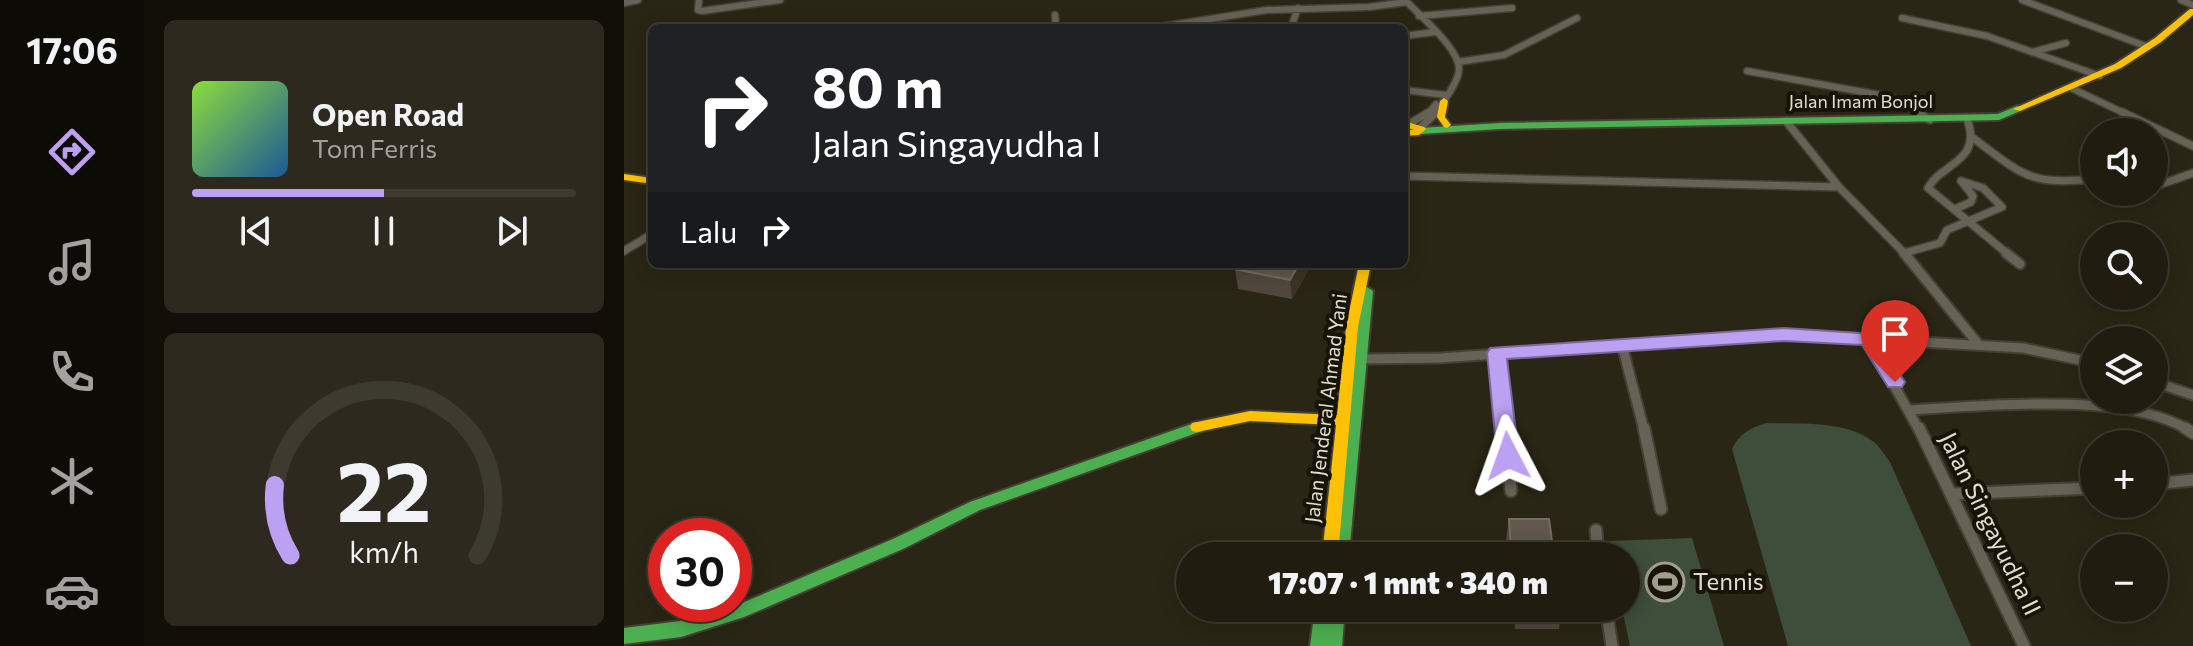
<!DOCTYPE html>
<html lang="id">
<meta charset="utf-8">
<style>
body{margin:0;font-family:Commissioner,sans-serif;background:#2d291e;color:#f1f3f6;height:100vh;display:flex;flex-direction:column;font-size:30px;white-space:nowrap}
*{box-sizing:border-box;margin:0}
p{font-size:26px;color:#a2a19f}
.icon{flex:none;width:44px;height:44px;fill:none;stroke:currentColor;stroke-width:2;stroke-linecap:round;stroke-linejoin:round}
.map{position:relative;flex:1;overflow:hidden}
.side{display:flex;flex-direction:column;gap:20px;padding:20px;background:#120f09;width:480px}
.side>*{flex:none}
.guide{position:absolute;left:24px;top:24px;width:760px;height:244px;border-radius:12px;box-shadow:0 4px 20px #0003,0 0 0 2px #3d3a30;background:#202124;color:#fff;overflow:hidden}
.buttons{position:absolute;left:1456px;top:118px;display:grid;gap:16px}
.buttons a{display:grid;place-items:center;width:88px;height:88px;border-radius:50%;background:#201c10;box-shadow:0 4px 20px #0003,0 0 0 2px #3d3a30;font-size:40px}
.speed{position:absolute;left:24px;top:518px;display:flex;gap:16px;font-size:40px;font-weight:700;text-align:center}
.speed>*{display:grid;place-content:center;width:104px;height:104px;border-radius:50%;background:#201c10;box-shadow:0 4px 20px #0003,0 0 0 2px #3d3a30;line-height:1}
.speed .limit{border:12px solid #d22;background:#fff;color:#111}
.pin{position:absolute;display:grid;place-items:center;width:68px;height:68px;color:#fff;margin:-82px -34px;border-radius:50% 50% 50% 0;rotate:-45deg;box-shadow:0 0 8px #0007}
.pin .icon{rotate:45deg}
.me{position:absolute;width:88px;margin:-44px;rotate:356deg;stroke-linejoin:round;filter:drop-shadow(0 0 6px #0008)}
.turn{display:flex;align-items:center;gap:28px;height:168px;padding:0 32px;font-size:36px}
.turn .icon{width:104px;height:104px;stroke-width:2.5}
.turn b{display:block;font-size:56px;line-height:68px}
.then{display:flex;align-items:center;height:76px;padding:0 32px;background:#0003;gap:16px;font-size:30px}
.side .widget{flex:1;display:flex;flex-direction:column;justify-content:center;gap:12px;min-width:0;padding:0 28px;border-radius:12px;background:#2d291e}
.side .dial{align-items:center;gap:0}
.dial svg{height:208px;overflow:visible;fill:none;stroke:#3d3a30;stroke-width:7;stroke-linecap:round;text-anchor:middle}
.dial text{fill:#f1f3f6;stroke:none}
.song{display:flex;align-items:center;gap:24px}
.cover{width:96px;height:96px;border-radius:12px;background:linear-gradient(135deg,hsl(90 70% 55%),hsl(210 70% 35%))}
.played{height:8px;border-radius:4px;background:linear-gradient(90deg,#bca0f2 50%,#3d3a30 50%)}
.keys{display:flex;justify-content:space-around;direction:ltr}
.trip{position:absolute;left:552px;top:542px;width:464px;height:80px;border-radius:40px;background:#201c10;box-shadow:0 4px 20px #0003,0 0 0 2px #3d3a30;font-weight:800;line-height:80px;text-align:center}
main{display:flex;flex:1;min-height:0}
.dock{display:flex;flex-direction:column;width:144px;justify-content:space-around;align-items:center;background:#0d0b06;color:#a2a19f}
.dock .icon{width:56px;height:56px}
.dock .active{color:#bca0f2}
.dock b{font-size:36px;color:#f1f3f6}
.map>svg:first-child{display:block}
.green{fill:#3e4e3b}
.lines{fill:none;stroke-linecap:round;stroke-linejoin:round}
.street-far3-casing{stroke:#444034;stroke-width:9}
.street-far2-casing{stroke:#444034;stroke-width:10}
.street-far1-casing{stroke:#444034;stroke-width:13}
.street-casing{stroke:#444034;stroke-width:15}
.fast-casing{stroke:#444034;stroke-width:4}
.slow-casing{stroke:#444034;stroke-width:4}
.street-far3{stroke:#656256;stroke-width:6}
.street-far2{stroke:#656256;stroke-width:7}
.street-far1{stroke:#656256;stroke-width:9}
.street{stroke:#656256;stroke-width:11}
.fast{fill:#4caf50;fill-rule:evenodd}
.slow{fill:#ffc107;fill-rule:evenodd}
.wall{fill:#50473d}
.shaded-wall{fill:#3a3326}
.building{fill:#60584c;stroke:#746d60;stroke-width:2}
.route{fill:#bca0f2;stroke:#7a689d;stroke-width:2}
.labels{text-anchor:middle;stroke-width:8;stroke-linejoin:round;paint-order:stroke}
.far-street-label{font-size:18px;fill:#e2decd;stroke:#171407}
.street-label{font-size:20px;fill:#e2decd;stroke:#171407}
.near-street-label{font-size:24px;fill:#e2decd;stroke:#171407}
.near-poi-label{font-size:24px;fill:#e2decd;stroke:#171407;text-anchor:start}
</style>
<main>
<nav class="dock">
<b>17:06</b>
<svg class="icon active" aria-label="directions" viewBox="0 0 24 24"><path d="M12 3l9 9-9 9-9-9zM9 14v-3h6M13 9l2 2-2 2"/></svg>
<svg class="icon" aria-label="music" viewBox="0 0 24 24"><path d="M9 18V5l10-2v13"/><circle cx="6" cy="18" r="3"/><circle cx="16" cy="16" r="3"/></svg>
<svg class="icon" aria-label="phone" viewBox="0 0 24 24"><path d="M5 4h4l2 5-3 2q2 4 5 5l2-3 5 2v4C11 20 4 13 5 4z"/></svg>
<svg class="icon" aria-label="climate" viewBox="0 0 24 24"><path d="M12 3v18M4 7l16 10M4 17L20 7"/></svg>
<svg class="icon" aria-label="car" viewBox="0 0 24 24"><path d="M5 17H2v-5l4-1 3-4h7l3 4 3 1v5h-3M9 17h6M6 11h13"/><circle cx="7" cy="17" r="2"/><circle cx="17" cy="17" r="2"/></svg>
</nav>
<section class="side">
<div class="widget">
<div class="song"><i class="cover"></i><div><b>Open Road</b><p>Tom Ferris</p></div></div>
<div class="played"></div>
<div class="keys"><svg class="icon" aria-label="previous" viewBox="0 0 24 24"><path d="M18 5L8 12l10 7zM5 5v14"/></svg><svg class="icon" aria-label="pause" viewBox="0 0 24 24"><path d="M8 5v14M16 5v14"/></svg><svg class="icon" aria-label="next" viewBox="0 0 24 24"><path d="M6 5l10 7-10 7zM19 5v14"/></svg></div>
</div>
<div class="widget dial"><svg viewBox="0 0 100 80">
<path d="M14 69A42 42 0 1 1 86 69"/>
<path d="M14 69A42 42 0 0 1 8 42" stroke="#bca0f2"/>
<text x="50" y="56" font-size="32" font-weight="700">22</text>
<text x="50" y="72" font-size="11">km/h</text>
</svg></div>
</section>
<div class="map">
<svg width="1569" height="646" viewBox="0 0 1569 646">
<rect width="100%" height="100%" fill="#2a2615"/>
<path class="green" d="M 1142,423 C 1175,424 1222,420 1250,442 C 1256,447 1261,456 1266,462 L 1347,646 L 1164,646 L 1108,449 C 1115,434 1126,428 1142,423 Z
M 1068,538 L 1100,646 L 1006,646 L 998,608 L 1002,608 L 1002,556 L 988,556 L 985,541 Z"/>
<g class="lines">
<g class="street-far3-casing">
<path id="street-far3" d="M 75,0 L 74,10 L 78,11 L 156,0
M 781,0 C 795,15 835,48 835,69 C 835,82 818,103 811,114
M 1398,0 L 1524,47
M 1557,0 L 1569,5
M 0,3 L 14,0
M 431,15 L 432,28
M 795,16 L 888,8
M 1278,18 L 1363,36 L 1476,76
M 529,28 L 643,10 L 745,7 L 783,2
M 672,28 L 669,22 L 674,8
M 780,36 L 811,32
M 1408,52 L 1442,43
M 834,62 L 880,55 L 953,18
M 1123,71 L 1267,97 L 1296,114
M 1447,88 L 1502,114
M 780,90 L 822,95
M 804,114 L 812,104"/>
</g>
<g class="street-far2-casing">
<path id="street-far2" d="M 1293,112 L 1306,120
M 1498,112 L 1569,146
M 1343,119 C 1359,162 1317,163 1304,188 L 1385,255
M 1162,121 L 1215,187 L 1282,255
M 785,124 L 805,112
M 797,127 L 813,112
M 1349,138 C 1400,176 1405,185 1470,179
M 780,176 L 1215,187
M 1532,186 L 1569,173
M 1331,209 L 1347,202 L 1349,196 L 1338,182
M 0,251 L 28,234
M 1280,253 L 1316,243 L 1323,230 L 1378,207 L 1359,188 L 1337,181"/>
</g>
<g class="street-far1-casing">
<path id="street-far1" d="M 1280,253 L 1355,345
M 1382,253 L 1396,264
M 1244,339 L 1295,430
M 998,345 L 1020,430
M 873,353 L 881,430
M 736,359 L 816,358 L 1160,334 L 1399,348 L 1470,363
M 1530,382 L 1569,395
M 1286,410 C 1359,406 1502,391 1564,430"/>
</g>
<g class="street-casing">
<path id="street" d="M 881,428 L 887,491
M 1020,428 L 1037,509
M 1295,428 L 1400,646
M 1561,428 L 1569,433
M 1530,484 L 1569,480
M 1328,494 L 1470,488
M 972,530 L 974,556
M 982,608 L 988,646"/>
</g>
<g class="fast-casing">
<path id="fast" d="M 1393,106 L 1396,107 L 1396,111 L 1375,120 L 876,129 L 796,134 L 791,131 L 796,128 L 876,123 L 1374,114 Z
M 743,287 L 749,291 L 725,556 L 709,556 L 737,291 Z
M 573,422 L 578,423 L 580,427 L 578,431 L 356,510 L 279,549 L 120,617 L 57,637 L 0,644 L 0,628 L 57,621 L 118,603 L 269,539 L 346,502 Z
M 691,608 L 721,608 L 718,646 L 686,646 Z"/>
</g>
<g class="slow-casing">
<path id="slow" d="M 1566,9 L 1569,9 L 1569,15 L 1537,42 L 1497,68 L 1396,111 L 1389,109 L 1491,64 L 1531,38 Z
M 820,98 L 824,101 L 821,117 L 827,125 L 823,128 L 820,127 L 813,117 L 816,101 Z
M 780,121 L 800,127 L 802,129 L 795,135 L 780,136 L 780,130 L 790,130 L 780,127 Z
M 0,174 L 28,178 L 28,184 L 0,180 Z
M 735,264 L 747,264 L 734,327 L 714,556 L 698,556 L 712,425 L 626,421 L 573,432 L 568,431 L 566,427 L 568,423 L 573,422 L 626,411 L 713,415 L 722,327 Z"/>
</g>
<use href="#street-far3" class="street-far3"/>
<use href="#street-far2" class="street-far2"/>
<use href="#street-far1" class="street-far1"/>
<use href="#street" class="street"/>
<use href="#fast" class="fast"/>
<use href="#slow" class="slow"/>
</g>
<path class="wall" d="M 688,264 L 668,299 L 614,289 L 611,269 Z
M 885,519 L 930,556 L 867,556 L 868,550 L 883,550 L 882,539 Z
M 889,608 L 938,608 L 935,629 L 891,629 Z"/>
<path class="shaded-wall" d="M 675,264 L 688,264 L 668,299 L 666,280 Z"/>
<path class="building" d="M 615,264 L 675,264 L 666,280 L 611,269 Z
M 885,519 L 925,519 L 930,556 L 868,556 L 868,550 L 887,550 Z
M 894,608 L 938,608 L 939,610 L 894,610 Z"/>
<path class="route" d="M 1160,328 L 1250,334 L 1281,382 L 1278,387 L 1264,387 L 1238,345 L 1160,341 L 883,359 L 895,456 L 892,462 L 884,464 L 876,462 L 873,456 L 863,353 L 866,348 Z"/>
<defs>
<g id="stadium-ring" transform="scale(2)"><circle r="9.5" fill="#171407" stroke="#a29e8d" stroke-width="1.5"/><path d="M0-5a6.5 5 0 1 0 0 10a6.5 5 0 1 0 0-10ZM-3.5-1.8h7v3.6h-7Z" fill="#a29e8d"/></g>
</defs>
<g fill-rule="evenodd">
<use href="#stadium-ring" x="1041" y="582"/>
</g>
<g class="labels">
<g class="far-street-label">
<text x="1237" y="108">Jalan Imam Bonjol</text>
</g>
<g class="street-label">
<text transform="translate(702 408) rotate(-83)" y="7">Jalan Jenderal Ahmad Yani</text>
</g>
<g class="near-street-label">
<text transform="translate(1366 524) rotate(64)" y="8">Jalan Singayudha II</text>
</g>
<g class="near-poi-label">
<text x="1069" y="590">Tennis</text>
</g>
</g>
</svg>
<div class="buttons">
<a><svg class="icon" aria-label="sound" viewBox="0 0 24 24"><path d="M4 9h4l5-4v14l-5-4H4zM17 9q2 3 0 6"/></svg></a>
<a><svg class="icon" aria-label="search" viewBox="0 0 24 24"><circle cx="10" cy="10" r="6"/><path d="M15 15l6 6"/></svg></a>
<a><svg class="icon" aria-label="layers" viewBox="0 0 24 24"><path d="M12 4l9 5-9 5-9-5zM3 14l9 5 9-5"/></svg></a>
<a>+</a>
<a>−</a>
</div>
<div class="speed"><div class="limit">30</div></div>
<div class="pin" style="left:1271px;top:382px;background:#d93025"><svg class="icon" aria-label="arrive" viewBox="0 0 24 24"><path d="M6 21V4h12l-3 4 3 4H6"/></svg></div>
<svg class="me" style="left:884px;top:456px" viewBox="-20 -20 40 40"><path d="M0-17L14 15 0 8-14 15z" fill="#bca0f2" stroke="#fff" stroke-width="4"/></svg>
<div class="trip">17:07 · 1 mnt · 340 m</div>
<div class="guide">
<div class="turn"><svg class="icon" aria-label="right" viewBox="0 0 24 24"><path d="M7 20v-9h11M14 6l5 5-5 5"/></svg><div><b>80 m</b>Jalan Singayudha I</div></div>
<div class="then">Lalu<svg class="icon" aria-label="right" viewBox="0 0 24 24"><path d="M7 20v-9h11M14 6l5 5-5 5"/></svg></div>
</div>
</div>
</main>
